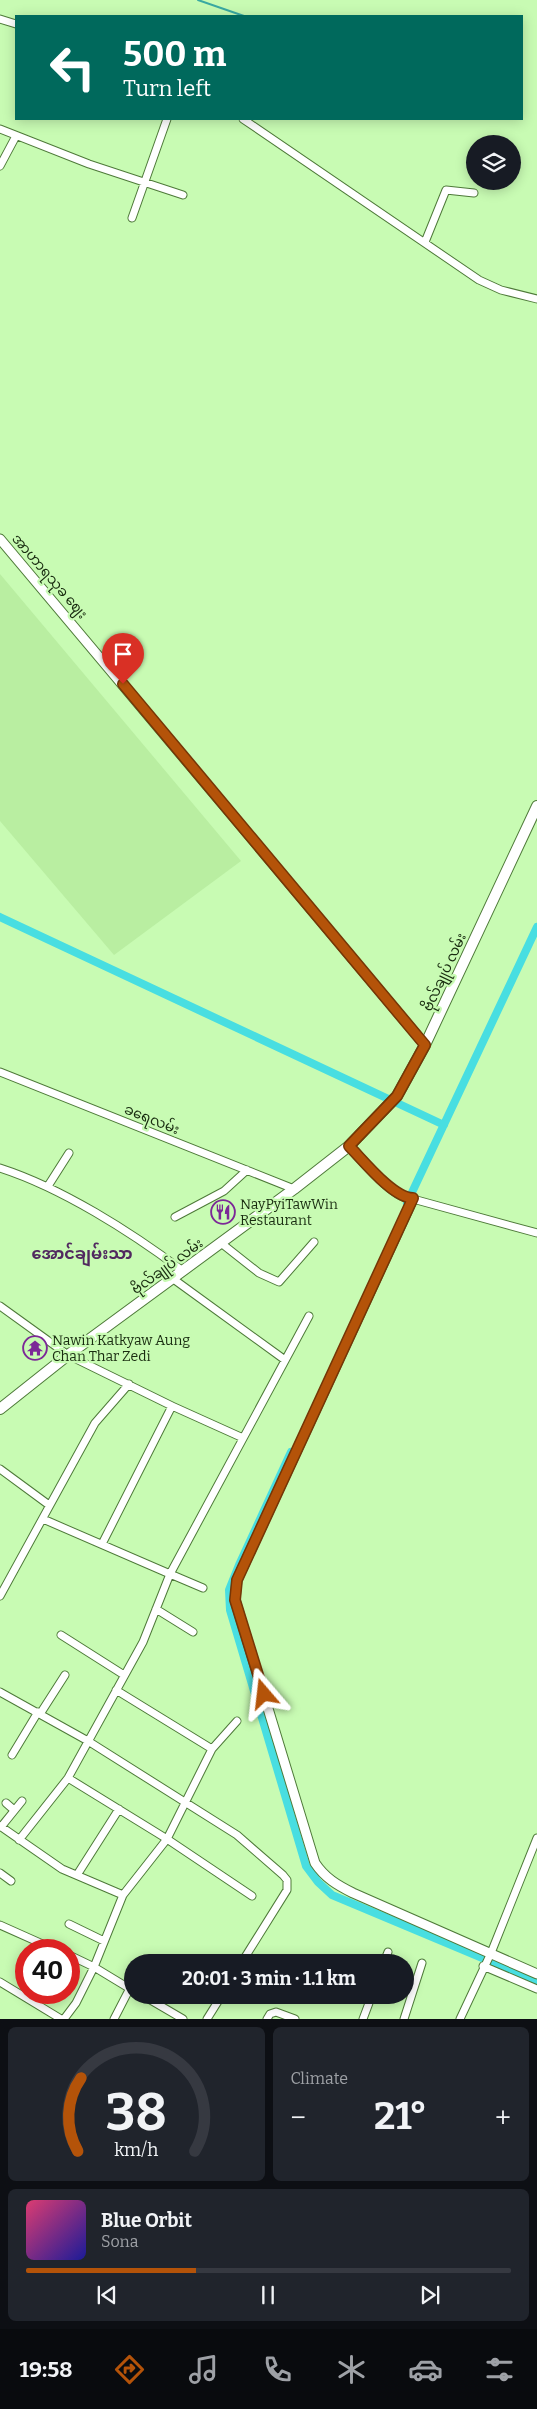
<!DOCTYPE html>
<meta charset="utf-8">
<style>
body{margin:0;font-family:Bitter,"Noto Sans Myanmar",serif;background:#20242c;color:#f1f3f6;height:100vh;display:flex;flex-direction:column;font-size:19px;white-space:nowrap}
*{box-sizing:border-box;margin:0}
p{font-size:16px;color:#9ea1a6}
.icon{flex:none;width:28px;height:28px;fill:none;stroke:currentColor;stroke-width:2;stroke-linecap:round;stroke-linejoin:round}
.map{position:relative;height:2019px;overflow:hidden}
.sheet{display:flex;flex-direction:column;gap:8px;padding:8px;background:#0d0f14;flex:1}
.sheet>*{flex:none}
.guide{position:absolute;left:15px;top:15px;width:508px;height:105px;border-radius:0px;box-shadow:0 2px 12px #0003;background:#00695c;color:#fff;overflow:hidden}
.fabs{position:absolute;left:466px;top:135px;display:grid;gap:10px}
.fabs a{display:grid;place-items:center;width:55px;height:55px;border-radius:50%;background:#171b24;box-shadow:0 2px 12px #0003;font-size:25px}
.speed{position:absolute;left:15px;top:1939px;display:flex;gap:10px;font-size:25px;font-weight:700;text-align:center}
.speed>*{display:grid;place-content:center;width:65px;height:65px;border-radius:50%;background:#171b24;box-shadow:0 2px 12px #0003;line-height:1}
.speed .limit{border:8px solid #d22;background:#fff;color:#111}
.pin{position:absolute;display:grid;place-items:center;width:42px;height:42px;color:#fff;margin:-51px -21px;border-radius:50% 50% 50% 0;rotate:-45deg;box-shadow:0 0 5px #0007}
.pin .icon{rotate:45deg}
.me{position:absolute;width:55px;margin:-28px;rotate:343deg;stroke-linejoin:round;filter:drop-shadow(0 0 4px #0008)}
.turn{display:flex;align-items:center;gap:18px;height:105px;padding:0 25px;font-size:22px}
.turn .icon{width:65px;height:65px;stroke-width:2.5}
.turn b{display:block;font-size:35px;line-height:42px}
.big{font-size:38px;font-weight:700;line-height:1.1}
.sheet .widget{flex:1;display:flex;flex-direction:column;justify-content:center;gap:8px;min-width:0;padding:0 18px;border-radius:8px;background:#20242c}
.sheet .dial{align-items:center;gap:0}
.dial svg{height:130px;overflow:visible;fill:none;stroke:#363941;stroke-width:7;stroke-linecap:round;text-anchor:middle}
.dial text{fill:#f1f3f6;stroke:none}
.song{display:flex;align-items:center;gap:15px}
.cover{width:60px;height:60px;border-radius:8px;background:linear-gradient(135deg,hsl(340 70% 55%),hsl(240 70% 35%))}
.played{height:5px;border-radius:2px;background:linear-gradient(90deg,#b45309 35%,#363941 35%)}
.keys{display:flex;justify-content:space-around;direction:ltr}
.heat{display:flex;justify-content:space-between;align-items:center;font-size:28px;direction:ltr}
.sheet .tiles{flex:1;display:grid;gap:8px;grid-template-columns:1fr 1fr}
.widget:last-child{grid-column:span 2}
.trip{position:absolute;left:124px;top:1954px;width:290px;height:50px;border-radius:25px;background:#171b24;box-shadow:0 2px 12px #0003;font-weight:700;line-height:50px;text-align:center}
.menu{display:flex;height:80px;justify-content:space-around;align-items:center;background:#090b0e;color:#9ea1a6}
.menu .icon{width:35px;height:35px}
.menu .current{color:#b45309}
.menu b{font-size:22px;color:#f1f3f6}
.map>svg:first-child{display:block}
.built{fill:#b9eea1}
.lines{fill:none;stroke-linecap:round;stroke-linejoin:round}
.stream{stroke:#3aa9a2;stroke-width:2}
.canal{stroke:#48dee1;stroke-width:8}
.minor-casing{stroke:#4e7a39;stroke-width:9}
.tertiary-casing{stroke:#4e7a39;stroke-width:11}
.secondary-casing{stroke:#4e7a39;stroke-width:12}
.minor{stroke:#fff;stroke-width:7}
.tertiary{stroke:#fff;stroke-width:9}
.secondary{stroke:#fff;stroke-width:10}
.route-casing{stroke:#753606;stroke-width:12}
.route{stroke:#b45309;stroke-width:9}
.labels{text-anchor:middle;stroke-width:4.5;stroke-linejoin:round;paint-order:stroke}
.street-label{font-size:14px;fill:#192c10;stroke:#c8fbb3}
.poi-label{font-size:14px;fill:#192c10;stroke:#c8fbb3;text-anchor:start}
.quarter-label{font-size:16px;font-weight:bold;fill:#51295f;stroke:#c8fbb3}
</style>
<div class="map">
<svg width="537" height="2019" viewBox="0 0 537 2019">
<rect width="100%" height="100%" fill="#c8fbb3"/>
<path class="built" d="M 0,574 L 241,861 L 114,955 L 0,821 Z"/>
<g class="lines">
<path class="stream" d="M 198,0 L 244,16"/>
<path class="canal" d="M 0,917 L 444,1125
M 407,1203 L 537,927
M 291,1452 L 239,1565 L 229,1590 L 230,1610 L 306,1866 L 318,1882 L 332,1895 L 537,1981"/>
<g class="minor-casing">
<path id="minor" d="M 0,19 L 16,24
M 243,119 L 479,280 L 501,290 L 537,299
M 0,129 L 89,164 L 183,195
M 0,166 L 16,136
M 132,218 L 167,119
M 425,242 L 446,190 L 474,193
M 0,1072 L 294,1189
M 0,1168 C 62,1188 131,1232 183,1271
M 48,1186 L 69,1153
M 413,1199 L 537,1233
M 175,1217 L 224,1191 L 247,1170
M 221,1243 L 259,1273 L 279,1282 L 314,1242
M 172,1278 L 285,1360
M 0,1306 L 68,1355 L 172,1406 L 102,1544
M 172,1406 L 243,1438
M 0,1469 L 49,1505
M 203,1588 L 170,1574 L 309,1316
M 0,1596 L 95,1423 L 129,1384
M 156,1609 L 193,1632
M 61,1635 L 124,1675
M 116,1690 L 212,1749
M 0,1692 L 88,1741 L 237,1835 L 283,1875 L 287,1880 L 287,1890 L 242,1962
M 40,1714 L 65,1675
M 12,1755 L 38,1712
M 68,1778 L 167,1839 L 252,1896
M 6,1803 L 14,1810
M 0,1826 L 62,1869 L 123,1895
M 1,1827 L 22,1801
M 19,1840 L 68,1778 L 143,1642 L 170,1574 L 43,1519
M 0,1873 L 11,1881
M 77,1875 L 119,1809
M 69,1924 L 104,1941
M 0,1925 L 56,1950
M 69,1955 L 94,1967 L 132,1990
M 384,1962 L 388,1952
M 483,1966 L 537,1989
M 0,1982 L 61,2019
M 142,1995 L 183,2019
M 64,2019 L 76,2003 L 94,1967 L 123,1895 L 167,1839 L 212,1749 L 237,1721
M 114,2019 L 130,1988
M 207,2019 L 222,1995
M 267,2019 L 270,2014 L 276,2012 L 295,2019
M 363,2019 L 372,1995
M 404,2019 L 422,1963
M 460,2019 L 491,1953 L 537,1838"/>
</g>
<g class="tertiary-casing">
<path id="tertiary" d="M 0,539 L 425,1045
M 349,1146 C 363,1160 392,1198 413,1199
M 413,1199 L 237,1580 L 235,1600 L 315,1863 C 325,1878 337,1885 353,1893 L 537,1974"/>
</g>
<g class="secondary-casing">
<path id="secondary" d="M 0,1409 L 68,1355 L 294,1189 L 349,1146 L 397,1096 L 425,1045 L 537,806"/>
</g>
<use href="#minor" class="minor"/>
<use href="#tertiary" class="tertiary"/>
<use href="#secondary" class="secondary"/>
</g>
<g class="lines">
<g class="route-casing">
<path id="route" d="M 123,684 L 425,1045 L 397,1096 L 349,1146 C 363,1160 393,1198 413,1198 L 237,1580 L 235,1600 L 264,1694"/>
</g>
<use href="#route" class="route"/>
</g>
<defs>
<g id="restaurant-ring" transform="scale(1.25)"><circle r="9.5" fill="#c8fbb3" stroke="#7c2897" stroke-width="1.5"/><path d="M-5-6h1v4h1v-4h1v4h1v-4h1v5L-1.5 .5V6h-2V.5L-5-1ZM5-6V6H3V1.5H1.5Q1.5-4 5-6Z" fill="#7c2897"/></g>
<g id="temple-ring" transform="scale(1.25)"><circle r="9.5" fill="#c8fbb3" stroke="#7c2897" stroke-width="1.5"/><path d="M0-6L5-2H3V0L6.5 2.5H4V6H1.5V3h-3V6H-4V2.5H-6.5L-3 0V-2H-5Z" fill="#7c2897"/></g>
</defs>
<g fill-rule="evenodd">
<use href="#restaurant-ring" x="223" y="1212"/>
<use href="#temple-ring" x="35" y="1348"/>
</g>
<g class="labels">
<g class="street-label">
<text transform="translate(50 576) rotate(49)" y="5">အာဟာရသုခ ဈေး</text>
<text transform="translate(444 972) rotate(-65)" y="5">ဗိုလ်ချုပ် လမ်း</text>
<text transform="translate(152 1119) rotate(22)" y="5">ခရေလမ်း</text>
<text transform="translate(167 1266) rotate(-36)" y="5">ဗိုလ်ချုပ် လမ်း</text>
</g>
<g class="poi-label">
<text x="240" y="1209">NayPyiTawWin<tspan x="240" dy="16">Restaurant</tspan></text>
<text x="52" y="1345">Nawin Katkyaw Aung<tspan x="52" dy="16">Chan Thar Zedi</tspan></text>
</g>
<g class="quarter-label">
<text x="82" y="1259">အောင်ချမ်းသာ</text>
</g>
</g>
</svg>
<div class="fabs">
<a><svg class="icon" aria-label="layers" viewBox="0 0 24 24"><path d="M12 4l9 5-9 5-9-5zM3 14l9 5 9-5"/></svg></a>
</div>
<div class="speed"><div class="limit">40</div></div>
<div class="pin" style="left:123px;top:684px;background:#d93025"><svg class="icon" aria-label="arrive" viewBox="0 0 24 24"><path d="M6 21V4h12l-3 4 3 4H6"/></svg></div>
<svg class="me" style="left:264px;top:1694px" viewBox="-20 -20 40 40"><path d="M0-17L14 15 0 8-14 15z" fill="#b45309" stroke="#fff" stroke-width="4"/></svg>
<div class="trip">20:01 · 3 min · 1.1 km</div>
<div class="guide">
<div class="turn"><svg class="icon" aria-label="left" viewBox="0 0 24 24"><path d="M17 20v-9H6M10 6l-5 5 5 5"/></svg><div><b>500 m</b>Turn left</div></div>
</div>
</div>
<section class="sheet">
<div class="tiles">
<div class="widget dial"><svg viewBox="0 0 100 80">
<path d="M14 69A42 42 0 1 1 86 69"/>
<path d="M14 69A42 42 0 0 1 16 24" stroke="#b45309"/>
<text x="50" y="56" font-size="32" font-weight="700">38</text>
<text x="50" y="72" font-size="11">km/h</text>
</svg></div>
<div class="widget"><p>Climate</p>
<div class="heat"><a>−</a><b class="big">21°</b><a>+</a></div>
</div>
<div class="widget">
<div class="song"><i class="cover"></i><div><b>Blue Orbit</b><p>Sona</p></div></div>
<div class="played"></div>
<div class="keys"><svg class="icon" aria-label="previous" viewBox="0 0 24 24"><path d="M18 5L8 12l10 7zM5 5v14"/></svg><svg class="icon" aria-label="pause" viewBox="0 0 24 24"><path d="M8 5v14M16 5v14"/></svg><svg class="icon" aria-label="next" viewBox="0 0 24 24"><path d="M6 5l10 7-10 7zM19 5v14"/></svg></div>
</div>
</div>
</section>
<nav class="menu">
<b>19:58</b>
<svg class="icon current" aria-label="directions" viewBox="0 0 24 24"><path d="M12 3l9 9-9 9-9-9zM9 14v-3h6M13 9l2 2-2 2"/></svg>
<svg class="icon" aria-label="music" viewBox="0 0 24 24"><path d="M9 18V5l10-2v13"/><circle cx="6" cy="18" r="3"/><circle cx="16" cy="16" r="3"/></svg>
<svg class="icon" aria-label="phone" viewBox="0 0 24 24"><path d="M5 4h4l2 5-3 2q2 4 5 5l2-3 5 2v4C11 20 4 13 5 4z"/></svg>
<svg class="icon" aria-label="climate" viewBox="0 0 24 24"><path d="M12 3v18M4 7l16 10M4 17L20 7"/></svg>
<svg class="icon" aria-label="car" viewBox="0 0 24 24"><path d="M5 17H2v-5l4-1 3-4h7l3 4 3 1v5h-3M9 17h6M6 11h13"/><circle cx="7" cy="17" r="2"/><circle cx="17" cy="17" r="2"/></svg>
<svg class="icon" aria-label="filters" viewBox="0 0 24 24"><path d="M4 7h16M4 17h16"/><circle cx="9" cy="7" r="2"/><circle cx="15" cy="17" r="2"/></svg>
</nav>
